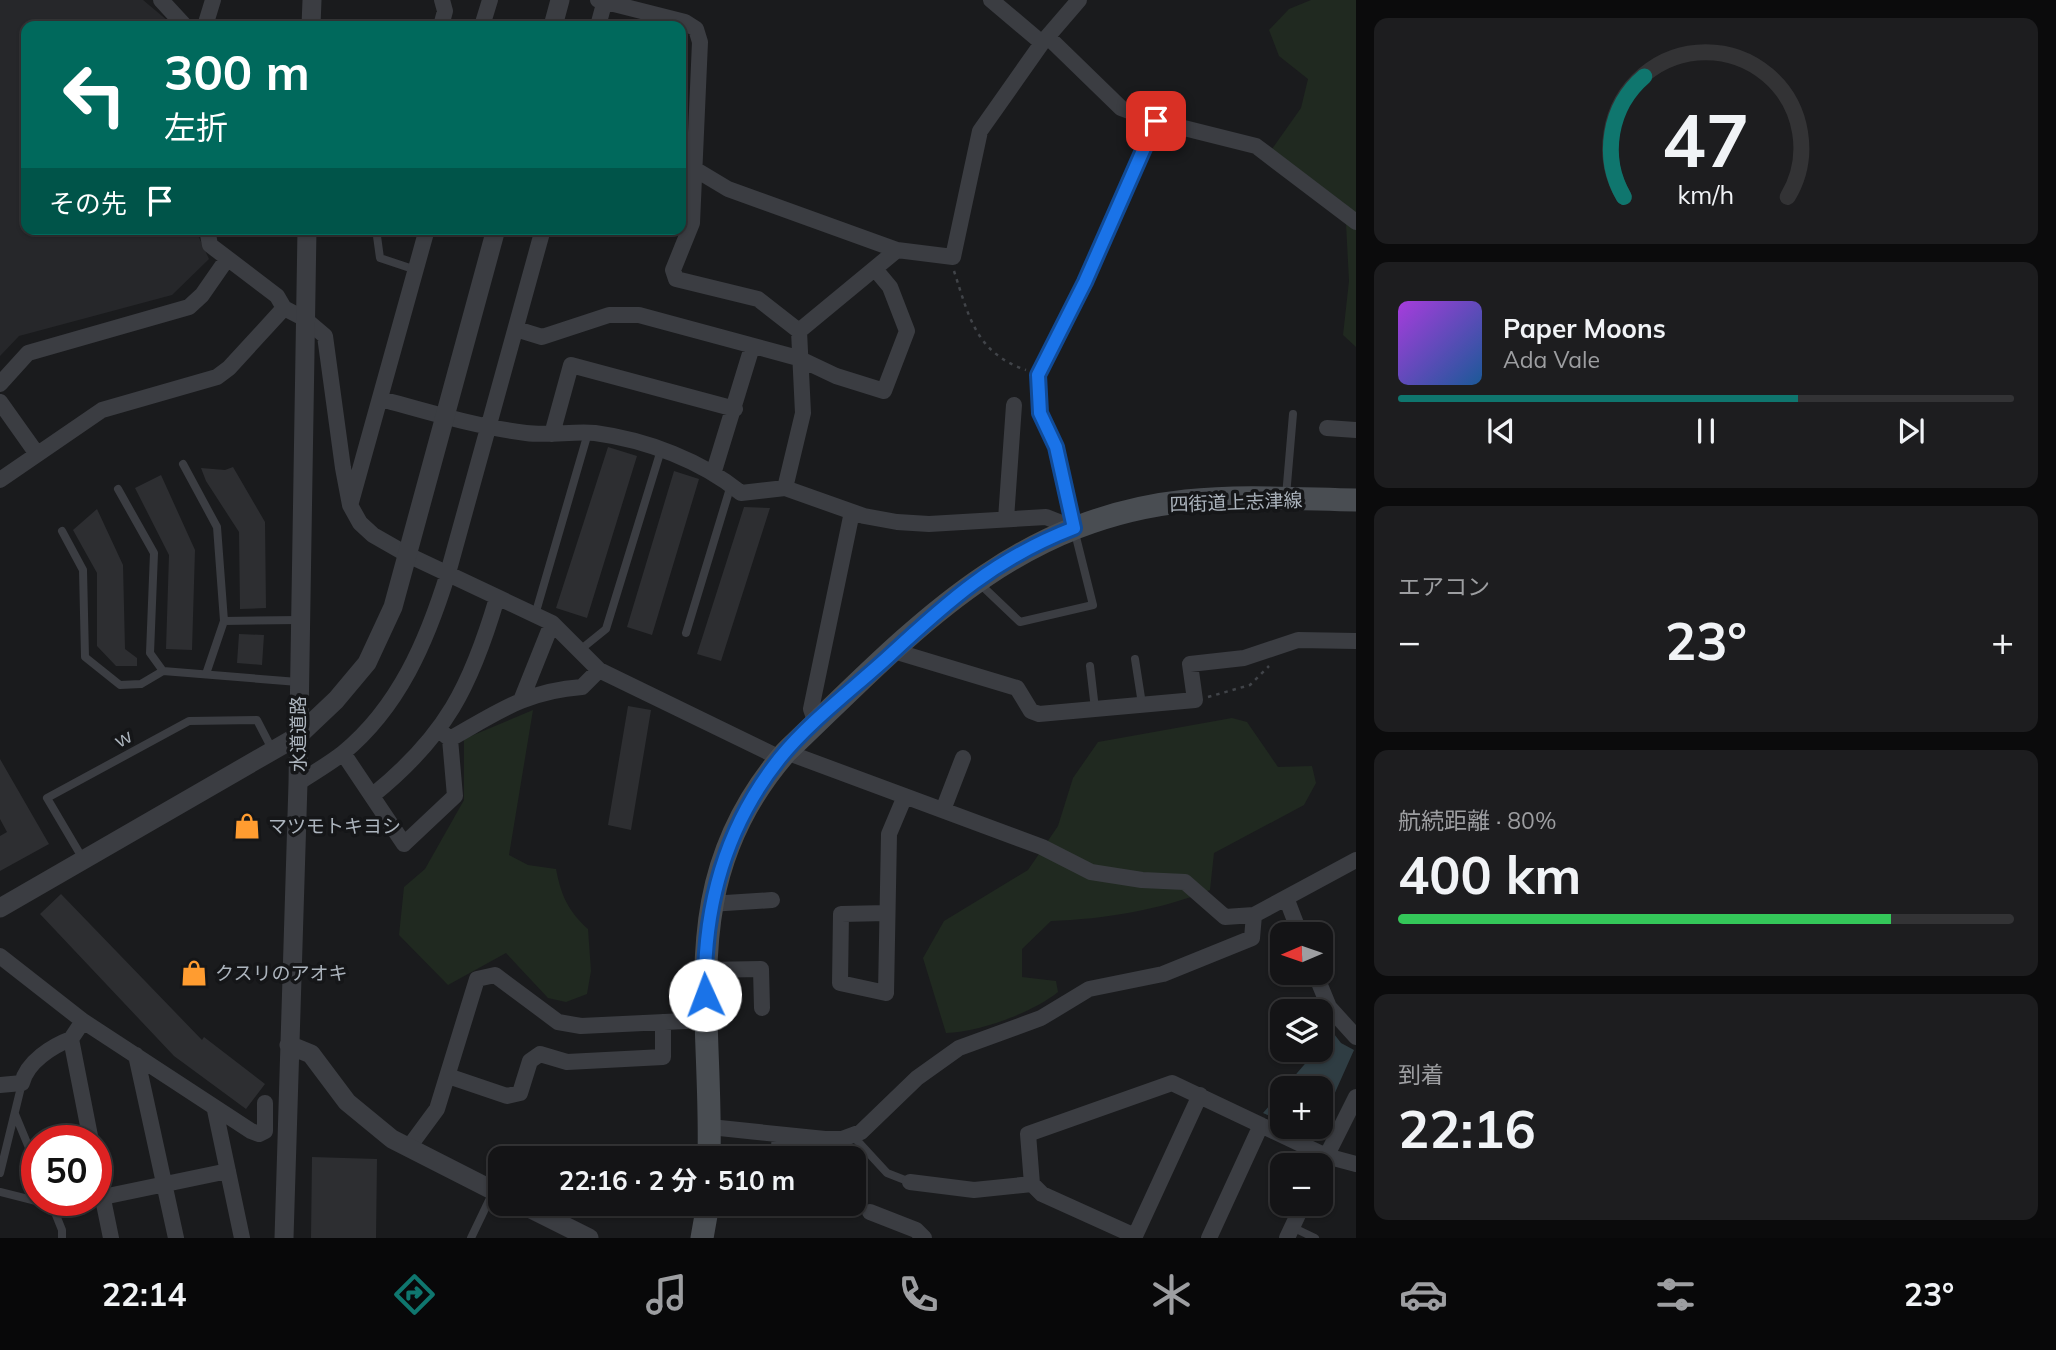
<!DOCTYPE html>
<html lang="ja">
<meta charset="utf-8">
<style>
body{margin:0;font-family:Mulish,"Noto Sans JP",sans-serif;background:#1d1d1f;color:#f1f3f6;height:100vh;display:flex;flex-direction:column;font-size:26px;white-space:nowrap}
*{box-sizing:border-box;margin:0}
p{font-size:23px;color:#9d9ea1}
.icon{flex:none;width:38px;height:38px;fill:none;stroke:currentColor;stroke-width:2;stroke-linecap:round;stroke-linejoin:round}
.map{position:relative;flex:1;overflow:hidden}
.panel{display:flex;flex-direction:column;gap:18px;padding:18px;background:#0b0b0c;width:700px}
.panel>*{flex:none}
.top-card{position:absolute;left:21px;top:21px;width:665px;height:214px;border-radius:14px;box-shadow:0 2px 5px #0004,0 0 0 2px #333335;background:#00695c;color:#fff;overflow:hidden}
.needle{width:46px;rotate:268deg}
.buttons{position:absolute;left:1270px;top:922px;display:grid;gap:14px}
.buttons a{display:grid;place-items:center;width:63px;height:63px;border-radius:14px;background:#141416;box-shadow:0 2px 5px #0004,0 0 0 2px #333335;font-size:35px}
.speed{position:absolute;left:21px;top:1125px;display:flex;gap:14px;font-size:35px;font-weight:700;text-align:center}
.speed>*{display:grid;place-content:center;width:91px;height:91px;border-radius:50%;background:#141416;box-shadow:0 2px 5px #0004,0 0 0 2px #333335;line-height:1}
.speed .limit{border:10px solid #d22;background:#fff;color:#111}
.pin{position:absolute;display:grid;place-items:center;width:60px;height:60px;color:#fff;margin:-30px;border-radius:14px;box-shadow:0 4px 10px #0006}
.me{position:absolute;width:77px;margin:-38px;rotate:358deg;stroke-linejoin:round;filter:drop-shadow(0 0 5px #0008)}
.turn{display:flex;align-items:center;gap:24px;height:147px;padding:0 28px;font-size:32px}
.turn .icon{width:91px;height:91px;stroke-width:2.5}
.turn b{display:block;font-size:49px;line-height:60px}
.then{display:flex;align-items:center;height:66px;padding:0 28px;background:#0003;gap:14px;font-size:26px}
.big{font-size:52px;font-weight:700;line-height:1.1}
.panel .widget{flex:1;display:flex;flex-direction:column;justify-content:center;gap:10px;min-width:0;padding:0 24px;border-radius:14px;background:#1d1d1f}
.panel .dial{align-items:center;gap:0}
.dial svg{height:182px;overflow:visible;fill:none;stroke:#333335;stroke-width:7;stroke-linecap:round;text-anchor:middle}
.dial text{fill:#f1f3f6;stroke:none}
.song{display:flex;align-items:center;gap:21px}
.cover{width:84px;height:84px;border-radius:10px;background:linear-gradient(135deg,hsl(280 70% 55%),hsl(210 70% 35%))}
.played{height:7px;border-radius:4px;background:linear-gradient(90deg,#0f766e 65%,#333335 65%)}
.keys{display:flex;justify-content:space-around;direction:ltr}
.heat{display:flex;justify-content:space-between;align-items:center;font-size:38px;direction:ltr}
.charge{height:10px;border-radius:5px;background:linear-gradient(90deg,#34c759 80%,#333335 0)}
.trip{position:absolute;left:488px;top:1146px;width:378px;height:70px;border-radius:14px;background:#141416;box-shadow:0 2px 5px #0004,0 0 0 2px #333335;font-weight:700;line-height:70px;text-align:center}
.tab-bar{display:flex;height:112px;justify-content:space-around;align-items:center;background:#080809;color:#9d9ea1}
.tab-bar .icon{width:49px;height:49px}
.tab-bar .current{color:#0f766e}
.tab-bar b{font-size:32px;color:#f1f3f6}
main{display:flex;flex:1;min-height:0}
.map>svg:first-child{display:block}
.built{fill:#26272a}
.green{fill:#202920}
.water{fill:#2f3d43}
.building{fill:#2d2e31}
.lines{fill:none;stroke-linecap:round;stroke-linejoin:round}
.path{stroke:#414449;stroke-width:2.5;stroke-dasharray:3.5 5;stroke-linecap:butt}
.service{stroke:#3b3d42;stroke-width:8}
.minor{stroke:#3b3d42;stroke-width:16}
.tertiary{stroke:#3b3d42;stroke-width:19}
.secondary{stroke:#494d52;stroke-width:23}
.route-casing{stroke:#114b97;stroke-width:18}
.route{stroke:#1a73e8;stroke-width:12}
.labels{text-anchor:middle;stroke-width:7;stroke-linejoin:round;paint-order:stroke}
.street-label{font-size:19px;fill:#acb4bd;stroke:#151618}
.poi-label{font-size:19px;fill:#acb4bd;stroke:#151618;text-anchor:start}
</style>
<main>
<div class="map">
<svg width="1356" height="1238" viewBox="0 0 1356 1238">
<rect width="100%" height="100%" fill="#1a1b1d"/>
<path class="built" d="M 0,0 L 143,0 L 174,26 L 26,26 L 26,229 L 195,229 L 209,259 L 172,295 L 19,336 L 0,356 Z"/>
<path class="green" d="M 1311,0 L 1356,0 L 1356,347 L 1343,335 L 1349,281 L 1345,204 L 1272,149 L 1301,108 L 1308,79 L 1279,56 L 1269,30 L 1289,9 Z
M 533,710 L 509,855 L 528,865 L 556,869 C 561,895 568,911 588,929 L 591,971 L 587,994 L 566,1002 L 548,998 L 506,953 L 448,985 L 399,935 L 404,887 L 425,869 L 464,800 L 464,739 Z
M 1232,718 L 1247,722 L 1278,767 L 1312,766 L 1316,783 L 1304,805 L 1214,853 L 1210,890 C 1160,910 1105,919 1051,921 L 1022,949 L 1022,977 L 1056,981 L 1058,992 C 1032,1013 979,1032 946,1033 L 923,958 L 944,921 L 1028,870 L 1058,826 L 1073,778 L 1098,742 Z"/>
<path class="water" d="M 1321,1017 L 1341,1043 L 1354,1050 L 1321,1124 L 1321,1088 L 1284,1088 L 1317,1050 L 1321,1050 Z
M 1283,1090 L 1283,1122 L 1263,1113 Z"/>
<path class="building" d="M 608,447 L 637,456 L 587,618 L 556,608 Z
M 233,467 L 265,522 L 266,608 L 240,609 L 239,532 L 206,481 L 201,468 L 225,470 Z
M 674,471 L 699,479 L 652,635 L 627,627 Z
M 161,475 L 195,550 L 192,650 L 166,649 L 169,555 L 135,488 Z
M 744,507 L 770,508 L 721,661 L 697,654 Z
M 97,509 L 123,565 L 125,649 L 137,658 L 137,666 L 116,666 L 97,646 L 97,573 L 73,530 Z
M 239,634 L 264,635 L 262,665 L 237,663 Z
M 628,706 L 651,710 L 631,830 L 608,825 Z
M 0,759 L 49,844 L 0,871 L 0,836 L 7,832 L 0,819 Z
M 61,894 L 202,1040 L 204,1037 L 265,1084 L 246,1109 L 174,1056 L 40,914 Z
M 312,1157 L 377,1159 L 376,1238 L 311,1238 Z"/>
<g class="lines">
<path class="path" d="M 954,271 C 969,317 976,353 1026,370
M 1208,697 L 1250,685 L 1269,666"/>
<path class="service" d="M 376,229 L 380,258 L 416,270
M 183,464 L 217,527 L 224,621 L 206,674
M 118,489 L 154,553 L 150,653 L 163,671
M 1286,496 L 1293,414
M 62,531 L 83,570 L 85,657 L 120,685 L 141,684 L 163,671 L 298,682
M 980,584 L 1020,622 L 1093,605 L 1075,533
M 535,615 L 588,433
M 224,621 L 299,620
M 686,633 L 731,485
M 580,650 L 606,629 L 661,450
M 1135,659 L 1142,704
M 1090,666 L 1095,709
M 83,859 L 47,798 L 189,721 L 257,720 L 272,749
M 15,1114 L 37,1167
M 852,1135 L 887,1173 L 910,1182
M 0,1173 L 22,1083
M 0,1192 L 52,1205
M 50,1200 L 62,1230 L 62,1238
M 1292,1227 L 1315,1238
M 471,1238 L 494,1190"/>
<path class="minor" d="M 161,0 L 185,26
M 598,0 L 685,22 L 696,29 L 700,42 L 692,223 L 673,270 L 676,279 L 758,299 L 799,331 L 803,413 L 785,488
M 991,0 L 1042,43
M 205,26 L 213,0
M 441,26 L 445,11 L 442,0
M 482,26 L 490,0
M 598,26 L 605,0
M 1049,38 L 1121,108 L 1156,121 L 1256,146 L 1356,222
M 693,168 L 728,189 L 897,250 L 953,257 L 980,131 L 1042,43 L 1079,0
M 207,229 L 210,245 L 277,296 L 284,308 L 305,319 L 325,336 L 343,468 L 350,505 L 360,523 L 373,535 L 408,555 L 552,623 L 599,670 L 780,758
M 516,329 L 542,337 L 609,315 L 639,315 L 798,358 L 836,376 L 884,391 L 907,331 L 890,287 L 875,269
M 799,331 L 897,250
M 0,384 L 28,353 L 189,307 L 202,295 L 227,259
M 381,399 C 429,412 477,427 526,433 C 549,436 573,431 595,433 C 647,440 702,461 741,493 L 785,488 L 864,516 L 897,522 L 929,524 L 1046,517 L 1074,528
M 0,402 L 37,454
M 1327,428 L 1356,430
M 552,434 L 571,365 L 735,409
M 714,471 L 752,347
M 0,480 L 102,410 L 217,377 L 229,368 L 284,308
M 351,502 L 427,229
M 1006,519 L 1014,405
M 1074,528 L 1056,447 L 1040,413 L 1038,375 L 1085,283 L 1156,121
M 894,651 L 1017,688 L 1031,711 L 1039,714 L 1195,700 L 1190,664 L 1244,658 L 1298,640 L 1356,641
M 522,698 L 552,623
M 816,723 L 811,709 L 852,512
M 450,739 C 498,712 526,691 582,687 L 599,670
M 786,752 L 1042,847 L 1091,872 L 1142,880 L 1185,882 L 1225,917 L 1254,915 L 1356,860
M 343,753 L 404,844 L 455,796 L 450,739 L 439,730
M 298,783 C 313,773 329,764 343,753 C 399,707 427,641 448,573 L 543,229
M 373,795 C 446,736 471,686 497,598
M 943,810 L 963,758
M 1287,900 L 1300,934
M 710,904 L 772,900
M 887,913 L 841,914 L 840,983 L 886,993 L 889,834 L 905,796
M 0,956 L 83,1021 L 251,1131 L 259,1134 L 265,1131 L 265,1103
M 705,970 L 761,969 L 762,1008
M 1315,973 L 1329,1007 L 1356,1037
M 83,1021 L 71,1039 L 91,1141
M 136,1055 L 176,1238
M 448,1076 L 507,1096 L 520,1093 L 530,1061 L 540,1054 L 567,1062 L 663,1057 L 663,1022
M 0,1085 L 22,1083 C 27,1062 52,1046 71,1039
M 215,1110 L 242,1238
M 710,1127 L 825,1139 L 842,1139 L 861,1132 L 917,1078 L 959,1048 L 1041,1018 L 1089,989 L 1163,974 L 1252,938 L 1254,915
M 409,1147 L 437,1109 L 477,979 L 495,975 L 558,1022 L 581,1026 L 706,1020
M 778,1158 L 780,1135
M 96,1165 L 111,1238
M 1321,1167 L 1356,1097
M 910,1182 L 974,1190 L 1032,1184 L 1042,1194 L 1135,1236
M 1032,1184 L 1028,1134 L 1172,1083 L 1326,1156 L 1356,1164
M 103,1197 L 228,1171
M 870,1212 L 916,1230 L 924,1238
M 1134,1238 L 1200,1095
M 1209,1238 L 1261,1125
M 1287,1238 L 1303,1204"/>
<path class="tertiary" d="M 311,26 L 312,0
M 553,26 L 560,0
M 0,908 L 298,736 L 336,700 L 367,663 L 393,607 L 496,229
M 289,1045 L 311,1054 L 347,1102 L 392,1139 L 500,1194
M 521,1204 L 589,1238
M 284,1238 L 298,783 L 307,229"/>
<path class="secondary" d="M 709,1158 C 713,1006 674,881 786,752 C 908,636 1008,520 1186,501 C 1242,495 1300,499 1356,500
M 702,1238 L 708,1204"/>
</g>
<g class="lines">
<g class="route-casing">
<path id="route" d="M 705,995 C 703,908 725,827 780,758 C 810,721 853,689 888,657 C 948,601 996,558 1074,528 L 1056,447 L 1040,413 L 1038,375 L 1085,282 L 1156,121"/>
</g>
<use href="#route" class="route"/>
</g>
<defs>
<g id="shop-bare" transform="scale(2.1)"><path d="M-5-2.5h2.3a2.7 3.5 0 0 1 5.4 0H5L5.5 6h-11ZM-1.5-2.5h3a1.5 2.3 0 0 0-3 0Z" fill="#ff9c30" stroke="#151618" stroke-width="2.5" paint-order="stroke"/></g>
</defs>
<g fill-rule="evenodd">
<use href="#shop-bare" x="247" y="826"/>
<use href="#shop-bare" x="194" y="973"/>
</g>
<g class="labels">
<g class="street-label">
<text transform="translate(1236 502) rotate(-2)" y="7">四街道上志津線</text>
<text transform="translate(298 734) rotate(-90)" y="7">水道道路</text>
<text transform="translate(123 738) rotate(-28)" y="7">ｗ</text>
</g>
<g class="poi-label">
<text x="268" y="833">マツモトキヨシ</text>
<text x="215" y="980">クスリのアオキ</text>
</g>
</g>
</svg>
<div class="buttons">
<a><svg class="needle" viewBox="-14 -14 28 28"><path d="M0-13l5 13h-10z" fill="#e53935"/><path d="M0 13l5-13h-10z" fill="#9d9ea1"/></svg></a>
<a><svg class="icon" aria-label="layers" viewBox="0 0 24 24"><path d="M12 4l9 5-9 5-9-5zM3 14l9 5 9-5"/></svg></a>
<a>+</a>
<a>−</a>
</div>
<div class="speed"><div class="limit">50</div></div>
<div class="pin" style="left:1156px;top:121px;background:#d93025"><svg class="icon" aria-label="arrive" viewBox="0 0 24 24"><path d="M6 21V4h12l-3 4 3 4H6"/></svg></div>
<svg class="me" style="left:705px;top:995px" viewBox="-20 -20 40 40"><circle r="19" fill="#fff"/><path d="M0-13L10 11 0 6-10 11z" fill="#1a73e8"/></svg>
<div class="trip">22:16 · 2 分 · 510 m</div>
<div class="top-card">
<div class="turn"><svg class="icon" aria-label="left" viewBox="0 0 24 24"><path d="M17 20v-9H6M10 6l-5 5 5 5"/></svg><div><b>300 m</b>左折</div></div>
<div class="then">その先<svg class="icon" aria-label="arrive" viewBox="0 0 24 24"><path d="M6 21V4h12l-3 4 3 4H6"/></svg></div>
</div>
</div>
<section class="panel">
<div class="widget dial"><svg viewBox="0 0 100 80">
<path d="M14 69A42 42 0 1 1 86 69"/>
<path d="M14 69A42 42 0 0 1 23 16" stroke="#0f766e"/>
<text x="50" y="56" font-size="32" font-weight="700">47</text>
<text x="50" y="72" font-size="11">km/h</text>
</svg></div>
<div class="widget">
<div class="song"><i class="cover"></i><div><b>Paper Moons</b><p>Ada Vale</p></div></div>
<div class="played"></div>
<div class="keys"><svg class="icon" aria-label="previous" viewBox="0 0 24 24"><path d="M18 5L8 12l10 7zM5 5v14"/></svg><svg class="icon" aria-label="pause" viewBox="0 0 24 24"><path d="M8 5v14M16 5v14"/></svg><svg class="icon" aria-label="next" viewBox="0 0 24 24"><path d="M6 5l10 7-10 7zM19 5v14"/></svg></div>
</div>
<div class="widget"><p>エアコン</p>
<div class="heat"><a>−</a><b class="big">23°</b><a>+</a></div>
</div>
<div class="widget"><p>航続距離 · 80%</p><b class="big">400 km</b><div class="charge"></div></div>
<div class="widget"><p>到着</p><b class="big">22:16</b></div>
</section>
</main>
<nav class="tab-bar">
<b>22:14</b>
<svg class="icon current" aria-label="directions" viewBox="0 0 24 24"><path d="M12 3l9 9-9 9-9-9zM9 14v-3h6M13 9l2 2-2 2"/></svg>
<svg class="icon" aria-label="music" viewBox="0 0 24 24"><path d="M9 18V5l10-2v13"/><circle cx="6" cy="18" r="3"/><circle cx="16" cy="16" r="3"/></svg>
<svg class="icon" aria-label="phone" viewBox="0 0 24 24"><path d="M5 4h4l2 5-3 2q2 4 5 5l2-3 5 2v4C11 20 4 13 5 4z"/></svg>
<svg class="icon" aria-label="climate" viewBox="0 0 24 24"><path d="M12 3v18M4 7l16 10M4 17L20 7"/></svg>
<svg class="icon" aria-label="car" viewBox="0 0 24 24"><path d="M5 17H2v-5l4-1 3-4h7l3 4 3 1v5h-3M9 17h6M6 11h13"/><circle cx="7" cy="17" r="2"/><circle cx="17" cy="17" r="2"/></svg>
<svg class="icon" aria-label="filters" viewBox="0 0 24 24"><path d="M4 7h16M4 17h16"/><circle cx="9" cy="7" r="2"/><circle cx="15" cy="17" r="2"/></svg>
<b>23°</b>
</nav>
